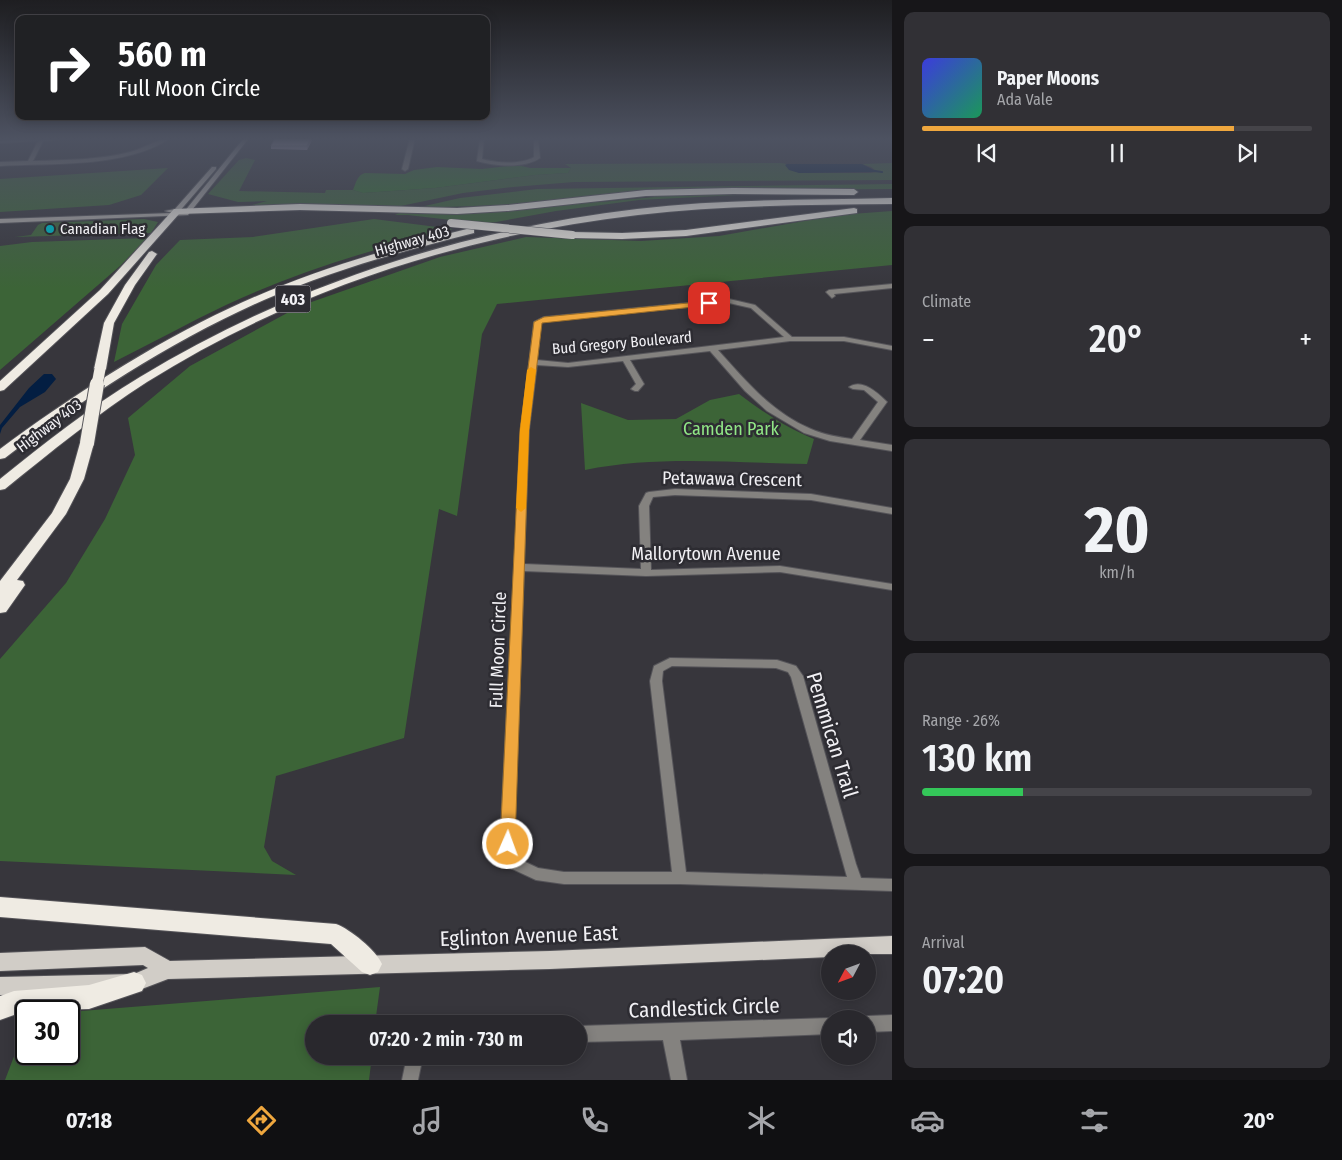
<!DOCTYPE html>
<meta charset="utf-8">
<style>
body{margin:0;font-family:"Fira Sans Condensed",sans-serif;background:#313035;color:#f1f3f6;height:100vh;display:flex;flex-direction:column;font-size:19px;white-space:nowrap}
*{box-sizing:border-box;margin:0}
p{font-size:16px;color:#a5a6aa}
.icon{flex:none;width:28px;height:28px;fill:none;stroke:currentColor;stroke-width:2;stroke-linecap:round;stroke-linejoin:round}
.map{position:relative;flex:1;overflow:hidden}
.side{display:flex;flex-direction:column;gap:12px;padding:12px;background:#171619;width:450px}
.side>*{flex:none}
.hud{position:absolute;left:15px;top:15px;width:475px;height:105px;border-radius:10px;box-shadow:0 2px 12px #0003,0 0 0 1px #454449;background:#202124;color:#fff;overflow:hidden}
.needle{width:32px;rotate:229deg}
.fabs{position:absolute;left:821px;top:945px;display:grid;gap:10px}
.fabs a{display:grid;place-items:center;width:55px;height:55px;border-radius:50%;background:#29282d;box-shadow:0 2px 12px #0003,0 0 0 1px #454449;font-size:25px}
.speed{position:absolute;left:15px;top:1000px;display:flex;gap:10px;font-size:25px;font-weight:700;text-align:center}
.speed>*{display:grid;place-content:center;width:65px;height:65px;border-radius:50%;background:#29282d;box-shadow:0 2px 12px #0003,0 0 0 1px #454449;line-height:1}
.speed .limit{border:2px solid #111;border-radius:8px;background:#fff;color:#111}
.pin{position:absolute;display:grid;place-items:center;width:42px;height:42px;color:#fff;margin:-21px;border-radius:10px;box-shadow:0 2px 8px #0006}
.me{position:absolute;width:55px;margin:-28px;rotate:2deg;stroke-linejoin:round;filter:drop-shadow(0 0 4px #0008)}
.turn{display:flex;align-items:center;gap:18px;height:105px;padding:0 20px;font-size:22px}
.turn .icon{width:65px;height:65px;stroke-width:2.5}
.turn b{display:block;font-size:35px;line-height:42px}
.big{font-size:38px;font-weight:600;line-height:1.1}
.side .card{flex:1;display:flex;flex-direction:column;justify-content:center;gap:8px;min-width:0;padding:0 18px;border-radius:10px;background:#313035}
.side .dial{align-items:center;gap:0}
.dial b{font-size:65px;line-height:1}
.song{display:flex;align-items:center;gap:15px}
.cover{width:60px;height:60px;border-radius:8px;background:linear-gradient(135deg,hsl(240 70% 55%),hsl(150 70% 35%))}
.played{height:5px;border-radius:2px;background:linear-gradient(90deg,#efa73e 80%,#454449 80%)}
.keys{display:flex;justify-content:space-around;direction:ltr}
.heat{display:flex;justify-content:space-between;align-items:center;font-size:28px;direction:ltr}
.charge{height:8px;border-radius:4px;background:linear-gradient(90deg,#34c759 26%,#454449 0)}
.trip{position:absolute;left:305px;top:1015px;width:282px;height:50px;border-radius:25px;background:#29282d;box-shadow:0 2px 12px #0003,0 0 0 1px #454449;font-weight:600;line-height:50px;text-align:center}
.tabs{display:flex;height:80px;justify-content:space-around;align-items:center;background:#101012;color:#a5a6aa}
.tabs .icon{width:35px;height:35px}
.tabs .selected{color:#efa73e}
.tabs b{font-size:22px;color:#f1f3f6}
main{display:flex;flex:1;min-height:0}
.map>svg:first-child{display:block}
.green{fill:#3c6437}
.forest{fill:#31722a}
.water{fill:#031e42}
.lines{fill:none;stroke-linecap:round;stroke-linejoin:round}
.stream{stroke:#031e42;stroke-width:2}
.street-casing{stroke:#555459;stroke-width:2}
.secondary-casing{stroke:#555459;stroke-width:2}
.primary-casing{stroke:#555459;stroke-width:2}
.highway-casing{stroke:#555459;stroke-width:2}
.street{fill:#84827f;fill-rule:evenodd}
.secondary{fill:#afaca8;fill-rule:evenodd}
.primary{fill:#d1cdc7;fill-rule:evenodd}
.highway{fill:#efebe3;fill-rule:evenodd}
.highway-bridge-far2-casing{stroke:#555459;stroke-width:9;stroke-linecap:butt}
.highway-bridge-far1-casing{stroke:#555459;stroke-width:12;stroke-linecap:butt}
.highway-bridge-casing{stroke:#555459;stroke-width:16;stroke-linecap:butt}
.highway-bridge-far2{stroke:#efebe3;stroke-width:8}
.highway-bridge-far1{stroke:#efebe3;stroke-width:11}
.highway-bridge{stroke:#efebe3;stroke-width:14}
.wall{fill:#c9bad8}
.shaded-wall{fill:#a497b0}
.building{fill:#ead8fb;stroke:#a497b0}
.route{fill:#efa73e;stroke:#9b6d28}
.slow{fill:#f59e0b}
.culture-dot{fill:#0f9aa8;stroke:#2d2c32;stroke-width:2}
.labels{text-anchor:middle;stroke-width:5;stroke-linejoin:round;paint-order:stroke}
.far-poi-label{font-size:15px;fill:#f1f0f4;stroke:#2d2c32;text-anchor:start}
.far-street-label{font-size:15px;fill:#f1f0f4;stroke:#2d2c32}
.shield{fill:#2d2c32;stroke:#b6b5ba;stroke-width:1}
.shield-label{font-size:16px;font-weight:bold;fill:#f1f0f4}
.park-label{font-size:18px;fill:#91e786;stroke:#2d2c32}
.street-label{font-size:18px;fill:#f1f0f4;stroke:#2d2c32}
.near-street-label{font-size:21px;fill:#f1f0f4;stroke:#2d2c32}
</style>
<main>
<div class="map">
<svg width="892" height="1080" viewBox="0 0 892 1080">
<rect width="100%" height="100%" fill="#37363c"/>
<path class="green" d="M 246,158 L 255,160 L 239,191 L 325,193 L 326,190 L 353,190 L 363,193 L 435,188 L 535,175 L 568,173 L 571,168 L 565,164 L 781,163 L 787,164 L 786,166 L 799,173 L 870,173 L 878,172 L 871,167 L 862,164 L 892,163 L 892,180 L 574,182 L 513,187 L 463,193 L 396,207 L 252,205 L 267,201 L 238,202 L 208,194 L 239,160 Z
M 168,168 L 141,195 L 109,205 L 0,212 L 0,179 Z
M 892,184 L 892,189 L 643,191 L 502,205 L 416,208 L 460,198 L 537,189 Z
M 757,194 L 639,200 L 556,211 L 485,224 L 408,215 L 395,215 L 399,213 L 485,213 L 596,199 L 601,202 L 654,197 L 653,195 Z
M 892,211 L 892,265 L 497,304 L 482,334 L 457,516 L 439,509 L 404,738 L 276,776 L 264,847 L 272,861 L 296,875 L 0,861 L 0,659 L 66,583 L 105,519 L 135,455 L 128,418 L 190,366 L 300,306 L 440,257 L 526,237 L 641,241 L 719,236 L 838,215 Z
M 144,219 L 158,222 L 151,233 L 15,237 L 31,235 L 38,225 L 42,223 Z
M 374,219 L 453,229 C 376,248 299,271 226,305 C 188,323 152,343 114,362 L 122,324 L 156,265 L 180,240 L 253,237 Z
M 147,238 L 120,266 L 0,370 L 0,246 L 32,242 Z
M 739,394 C 763,412 786,428 814,439 L 807,464 C 734,463 657,455 585,470 L 581,403 L 628,420 L 676,419 L 710,400 Z
M 380,987 L 375,1024 L 314,1024 L 314,1056 L 372,1056 L 369,1080 L 5,1080 L 26,1025 L 26,1054 L 69,1054 L 69,1012 Z"/>
<path class="forest" d="M 517,165 L 530,168 L 571,168 L 568,173 L 535,175 L 435,188 L 363,193 L 353,190 C 356,183 357,175 365,173 L 405,174 L 414,170 L 437,167 L 482,169 Z"/>
<path class="water" d="M 787,164 L 862,164 L 878,172 L 799,173 L 789,170 L 785,165 Z
M 44,374 L 52,374 L 56,379 L 45,392 L 20,407 L 2,428 L 0,434 L 0,425 L 29,388 Z"/>
<g class="lines">
<path class="stream" d="M 875,171 L 882,172"/>
<g class="street-casing">
<path id="street" d="M 41,138 L 74,138 L 43,141 L 33,161 C 65,160 99,160 130,152 C 143,149 159,138 170,138 C 128,168 50,163 0,166 L 0,162 L 28,161 L 38,141 L 0,143 L 0,141 Z
M 410,138 L 415,138 L 408,169 L 405,171 L 402,169 Z
M 480,138 L 484,138 L 482,159 C 497,163 520,165 534,157 L 534,138 L 538,138 L 540,158 C 524,169 495,166 477,161 Z
M 892,284 L 892,288 L 834,294 L 835,296 L 832,298 L 826,292 L 829,290 Z
M 729,299 L 755,305 L 792,337 L 844,337 L 892,346 L 892,350 L 844,341 L 790,341 L 718,350 C 745,380 772,413 811,429 C 824,435 838,437 852,439 L 878,402 L 864,390 L 853,389 L 849,387 C 862,378 878,393 887,402 L 860,440 L 892,445 L 892,451 L 830,441 L 804,433 L 767,411 L 745,391 L 710,351 L 630,360 L 644,384 L 638,391 L 635,391 L 631,389 L 636,384 L 623,361 L 568,367 L 537,365 L 529,430 L 524,564 L 641,569 L 639,506 L 646,493 L 649,492 L 675,489 L 811,494 L 892,508 L 892,514 L 811,500 L 675,495 L 653,497 L 649,506 L 651,570 L 780,566 L 892,584 L 892,590 L 780,572 L 646,576 L 524,571 L 514,844 L 519,859 L 538,868 L 564,872 L 672,872 L 650,681 L 654,666 L 670,658 L 777,660 L 796,666 L 803,676 L 856,864 L 861,878 L 892,879 L 892,891 L 680,884 L 564,884 L 536,880 L 508,867 L 500,844 L 521,430 L 534,322 L 544,317 ZM 729,303 L 751,308 L 784,337 L 568,363 L 537,360 L 541,323 L 546,321 ZM 672,666 L 776,668 L 788,672 L 791,677 L 847,877 L 686,872 L 662,681 L 663,671 Z
M 892,1015 L 892,1031 L 868,1032 L 868,1019 L 862,1019 L 868,1016 Z
M 830,1018 L 832,1019 L 830,1019 L 830,1034 L 680,1040 L 687,1080 L 671,1080 L 663,1040 L 579,1042 L 579,1026 Z
M 407,1056 L 423,1056 L 418,1080 L 402,1080 Z"/>
</g>
<g class="secondary-casing">
<path id="secondary" d="M 244,138 L 249,138 L 188,215 L 0,223 L 0,219 L 173,213 L 165,211 L 175,209 L 212,167 L 216,167 L 216,169 L 178,213 L 184,212 Z"/>
</g>
<g class="primary-casing">
<path id="primary" d="M 892,936 L 892,954 L 830,954 L 830,957 L 550,969 L 168,979 L 134,992 L 0,995 L 0,977 L 134,974 L 148,968 L 143,965 L 0,971 L 0,953 L 145,947 L 170,961 L 550,951 Z"/>
</g>
<g class="highway-casing">
<path id="highway" d="M 733,188 L 854,189 L 858,192 L 854,195 L 733,194 L 646,196 L 507,211 L 457,214 L 300,210 L 179,214 L 108,294 L 4,390 L 0,391 L 0,381 L 100,290 L 174,209 L 300,204 L 457,208 L 507,205 L 646,190 Z
M 892,198 L 892,204 C 807,205 722,205 638,215 C 464,235 295,289 147,382 C 97,414 51,452 5,489 L 0,490 L 0,479 C 45,443 90,407 140,377 C 292,285 461,230 637,209 C 722,199 807,200 892,198 Z
M 854,208 L 857,209 L 857,213 L 686,236 L 622,239 L 572,238 L 567,235 L 572,232 L 622,233 L 686,230 Z
M 471,228 L 474,229 L 474,233 C 403,251 332,270 264,300 C 173,340 84,398 5,458 L 0,459 L 0,449 C 70,397 151,345 230,308 C 307,272 388,248 471,228 Z
M 152,251 L 157,254 L 135,285 L 114,323 L 106,369 L 104,371 L 96,371 L 94,369 L 104,323 L 125,285 L 149,252 Z
M 87,439 L 94,443 L 84,479 L 66,514 L 17,580 L 23,581 L 25,585 L 6,612 L 0,613 L 0,581 L 52,513 L 70,479 L 80,443 Z
M 0,897 L 336,924 C 350,929 376,950 382,964 L 378,972 L 370,975 L 362,972 L 331,944 L 0,917 Z
M 134,972 L 142,975 L 146,983 L 142,991 L 89,1009 L 26,1011 L 26,1014 L 14,1015 L 0,1020 L 0,996 L 14,991 L 89,985 Z"/>
</g>
<use href="#street" class="street"/>
<use href="#secondary" class="secondary"/>
<use href="#primary" class="primary"/>
<use href="#highway" class="highway"/>
<g class="highway-bridge-far2-casing">
<path id="highway-bridge-far2" d="M 451,223 L 572,235"/>
</g>
<g class="highway-bridge-far1-casing">
<path id="highway-bridge-far1" d="M 97,385 L 100,369"/>
</g>
<g class="highway-bridge-casing">
<path id="highway-bridge" d="M 87,443 L 97,384"/>
</g>
<use href="#highway-bridge-far2" class="highway-bridge-far2"/>
<use href="#highway-bridge-far1" class="highway-bridge-far1"/>
<use href="#highway-bridge" class="highway-bridge"/>
</g>
<path class="wall" d="M 313,138 L 307,150 L 271,149 L 271,146 Z"/>
<path class="shaded-wall" d="M 311,138 L 313,138 L 307,150 L 307,146 Z"/>
<path class="building" d="M 275,138 L 311,138 L 307,146 L 271,146 Z"/>
<linearGradient id="sky" x2="0" y2="1"><stop stop-color="#1e1e21"/><stop offset="0.48" stop-color="#4d5261"/><stop offset="1" stop-color="#4d5261" stop-opacity="0"/></linearGradient>
<rect width="892" height="289" fill="url(#sky)"/>
<path class="route" d="M 709,301 L 712,302 L 712,305 L 542,323 L 529,430 L 515,844 L 513,849 L 508,851 L 502,849 L 500,844 L 520,430 L 534,322 L 544,317 Z"/>
<path class="slow" d="M 531,367 L 536,370 L 529,430 L 526,508 L 521,512 L 516,508 L 520,430 L 527,370 Z"/>
<circle class="culture-dot" cx="50" cy="229" r="5"/>
<g class="labels">
<g class="far-poi-label">
<text x="60" y="234">Canadian Flag</text>
</g>
<g class="far-street-label">
<text transform="translate(412 241) rotate(-16)" y="5">Highway 403</text>
<text transform="translate(622 343) rotate(-5)" y="5">Bud Gregory Boulevard</text>
<text transform="translate(49 426) rotate(-37)" y="5">Highway 403</text>
</g>
<rect class="shield" x="275.5" y="285.5" width="35" height="27" rx="4"/>
<g class="shield-label">
<text x="293" y="305">403</text>
</g>
<g class="park-label">
<text x="731" y="435">Camden Park</text>
</g>
<g class="street-label">
<text transform="translate(732 479) rotate(1)" y="6">Petawawa Crescent</text>
<text x="706" y="560">Mallorytown Avenue</text>
<text transform="translate(498 650) rotate(-88)" y="6">Full Moon Circle</text>
</g>
<g class="near-street-label">
<text transform="translate(832 735) rotate(73)" y="7">Pemmican Trail</text>
<text transform="translate(529 936) rotate(-2)" y="7">Eglinton Avenue East</text>
<text transform="translate(704 1008) rotate(-2)" y="7">Candlestick Circle</text>
</g>
</g>
</svg>
<div class="fabs">
<a><svg class="needle" viewBox="-14 -14 28 28"><path d="M0-13l5 13h-10z" fill="#e53935"/><path d="M0 13l5-13h-10z" fill="#a5a6aa"/></svg></a>
<a><svg class="icon" aria-label="sound" viewBox="0 0 24 24"><path d="M4 9h4l5-4v14l-5-4H4zM17 9q2 3 0 6"/></svg></a>
</div>
<div class="speed"><div class="limit">30</div></div>
<div class="pin" style="left:709px;top:303px;background:#d93025"><svg class="icon" aria-label="arrive" viewBox="0 0 24 24"><path d="M6 21V4h12l-3 4 3 4H6"/></svg></div>
<svg class="me" style="left:508px;top:844px" viewBox="-20 -20 40 40"><circle r="17" fill="#efa73e" stroke="#fff" stroke-width="3"/><path d="M0-11L8 9 0 5-8 9z" fill="#fff"/></svg>
<div class="trip">07:20 · 2 min · 730 m</div>
<div class="hud">
<div class="turn"><svg class="icon" aria-label="right" viewBox="0 0 24 24"><path d="M7 20v-9h11M14 6l5 5-5 5"/></svg><div><b>560 m</b>Full Moon Circle</div></div>
</div>
</div>
<section class="side">
<div class="card">
<div class="song"><i class="cover"></i><div><b>Paper Moons</b><p>Ada Vale</p></div></div>
<div class="played"></div>
<div class="keys"><svg class="icon" aria-label="previous" viewBox="0 0 24 24"><path d="M18 5L8 12l10 7zM5 5v14"/></svg><svg class="icon" aria-label="pause" viewBox="0 0 24 24"><path d="M8 5v14M16 5v14"/></svg><svg class="icon" aria-label="next" viewBox="0 0 24 24"><path d="M6 5l10 7-10 7zM19 5v14"/></svg></div>
</div>
<div class="card"><p>Climate</p>
<div class="heat"><a>−</a><b class="big">20°</b><a>+</a></div>
</div>
<div class="card dial"><b>20</b><p>km/h</p></div>
<div class="card"><p>Range · 26%</p><b class="big">130 km</b><div class="charge"></div></div>
<div class="card"><p>Arrival</p><b class="big">07:20</b></div>
</section>
</main>
<nav class="tabs">
<b>07:18</b>
<svg class="icon selected" aria-label="directions" viewBox="0 0 24 24"><path d="M12 3l9 9-9 9-9-9zM9 14v-3h6M13 9l2 2-2 2"/></svg>
<svg class="icon" aria-label="music" viewBox="0 0 24 24"><path d="M9 18V5l10-2v13"/><circle cx="6" cy="18" r="3"/><circle cx="16" cy="16" r="3"/></svg>
<svg class="icon" aria-label="phone" viewBox="0 0 24 24"><path d="M5 4h4l2 5-3 2q2 4 5 5l2-3 5 2v4C11 20 4 13 5 4z"/></svg>
<svg class="icon" aria-label="climate" viewBox="0 0 24 24"><path d="M12 3v18M4 7l16 10M4 17L20 7"/></svg>
<svg class="icon" aria-label="car" viewBox="0 0 24 24"><path d="M5 17H2v-5l4-1 3-4h7l3 4 3 1v5h-3M9 17h6M6 11h13"/><circle cx="7" cy="17" r="2"/><circle cx="17" cy="17" r="2"/></svg>
<svg class="icon" aria-label="filters" viewBox="0 0 24 24"><path d="M4 7h16M4 17h16"/><circle cx="9" cy="7" r="2"/><circle cx="15" cy="17" r="2"/></svg>
<b>20°</b>
</nav>
